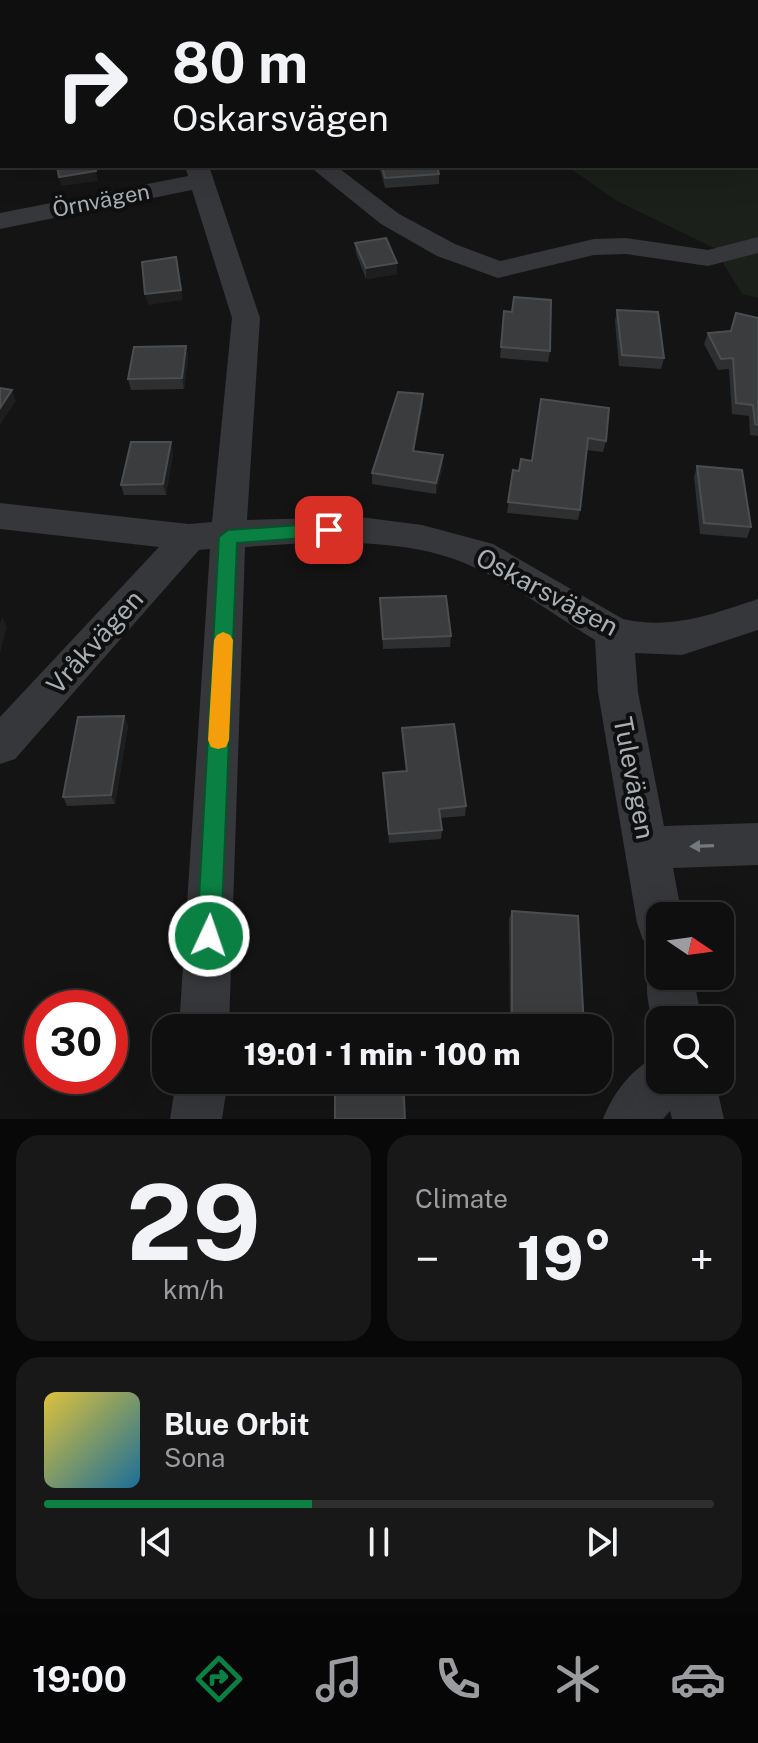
<!DOCTYPE html>
<meta charset="utf-8">
<style>
body{margin:0;font-family:"Public Sans",sans-serif;background:#181819;color:#f1f3f6;height:100vh;display:flex;flex-direction:column;font-size:30px;white-space:nowrap}
*{box-sizing:border-box;margin:0}
p{font-size:26px;color:#9b9c9f}
.icon{flex:none;width:44px;height:44px;fill:none;stroke:currentColor;stroke-width:2;stroke-linecap:round;stroke-linejoin:round}
.map{position:relative;height:1119px;overflow:hidden}
.drawer{display:flex;flex-direction:column;gap:16px;padding:16px;background:#080809;flex:1}
.drawer>*{flex:none}
.guide{position:absolute;left:0px;top:0px;width:758px;height:168px;box-shadow:0 8px 32px #0002,0 0 0 2px #2f2f30;background:#0f0f10;color:#f1f3f6;overflow:hidden}
.needle{width:52px;rotate:103deg}
.tools{position:absolute;left:646px;top:902px;display:grid;gap:16px}
.tools a{display:grid;place-items:center;width:88px;height:88px;border-radius:16px;background:#0f0f10;box-shadow:0 8px 32px #0002,0 0 0 2px #2f2f30;font-size:40px}
.speed{position:absolute;left:24px;top:990px;display:flex;gap:16px;font-size:40px;font-weight:700;text-align:center}
.speed>*{display:grid;place-content:center;width:104px;height:104px;border-radius:50%;background:#0f0f10;box-shadow:0 8px 32px #0002,0 0 0 2px #2f2f30;line-height:1}
.speed .limit{border:12px solid #d22;background:#fff;color:#111}
.pin{position:absolute;display:grid;place-items:center;width:68px;height:68px;color:#fff;margin:-34px;border-radius:16px;box-shadow:0 4px 12px #0006}
.me{position:absolute;width:88px;margin:-44px;rotate:3deg;stroke-linejoin:round;filter:drop-shadow(0 0 6px #0008)}
.turn{display:flex;align-items:center;gap:28px;height:168px;padding:0 40px;font-size:36px}
.turn .icon{width:104px;height:104px;stroke-width:2.5}
.turn b{display:block;font-size:56px;line-height:68px}
.big{font-size:60px;font-weight:800;line-height:1.1}
.drawer .card{flex:1;display:flex;flex-direction:column;justify-content:center;gap:12px;min-width:0;padding:0 28px;border-radius:24px;background:#181819}
.drawer .dial{align-items:center;gap:0}
.dial b{font-size:104px;line-height:1}
.song{display:flex;align-items:center;gap:24px}
.cover{width:96px;height:96px;border-radius:12px;background:linear-gradient(135deg,hsl(50 70% 55%),hsl(200 70% 35%))}
.played{height:8px;border-radius:4px;background:linear-gradient(90deg,#0b8043 40%,#2f2f30 40%)}
.keys{display:flex;justify-content:space-around;direction:ltr}
.heat{display:flex;justify-content:space-between;align-items:center;font-size:44px;direction:ltr}
.drawer .tiles{flex:1;display:grid;gap:16px;grid-template-columns:1fr 1fr}
.card:last-child{grid-column:span 2}
.trip{position:absolute;left:152px;top:1014px;width:460px;height:80px;border-radius:24px;background:#0f0f10;box-shadow:0 8px 32px #0002,0 0 0 2px #2f2f30;font-weight:800;line-height:80px;text-align:center}
.dock{display:flex;height:128px;justify-content:space-around;align-items:center;background:#060606;color:#9b9c9f}
.dock .icon{width:56px;height:56px}
.dock .selected{color:#0b8043}
.dock b{font-size:36px;color:#f1f3f6}
.map>svg:first-child{display:block}
.green{fill:#1b201b}
.lines{fill:none;stroke-linecap:round;stroke-linejoin:round}
.street{fill:#35373a;fill-rule:evenodd}
.wall{fill:#2d2f30}
.shaded-wall{fill:#1e1e1f}
.building{fill:#3a3c3e;stroke:#4b4e51;stroke-width:2}
.oneway{fill:#74797d}
.route{fill:#0b8043;stroke:#07532c;stroke-width:2}
.slow{fill:#f59e0b}
.labels{text-anchor:middle;stroke-width:8;stroke-linejoin:round;paint-order:stroke}
.far-street-label{font-size:22px;fill:#a7afb4;stroke:#0f0f10}
.street-label{font-size:26px;fill:#a7afb4;stroke:#0f0f10}
</style>
<div class="map">
<svg width="758" height="1119" viewBox="0 0 758 1119">
<rect width="100%" height="100%" fill="#141415"/>
<path class="green" d="M 756,70 L 758,72 L 758,298 L 742,294 L 714,248 L 617,201 L 567,166 L 756,166 Z"/>
<g class="lines">
<path class="street" d="M 140,0 L 160,0 L 139,2 Z
M 0,41 L 2,41 L 2,53 L 0,53 Z
M 756,95 L 758,96 L 758,111 L 756,110 Z
M 185,166 L 209,166 L 260,318 L 247,520 L 360,517 L 422,525 L 493,544 L 623,619 C 673,630 712,614 758,599 L 758,630 L 682,655 L 635,653 L 638,692 L 664,826 L 758,823 L 758,865 L 673,868 L 682,916 L 660,916 L 660,946 L 643,940 L 637,923 L 598,692 L 595,640 C 557,617 509,582 469,565 C 404,536 315,542 245,547 L 229,1028 L 179,1028 L 210,549 L 199,550 L 15,759 L 0,764 L 0,717 L 159,547 L 0,529 L 0,503 L 189,524 L 212,522 L 232,318 L 192,190 L 0,229 L 0,213 L 188,176 Z
M 309,166 L 336,166 L 399,214 L 455,244 L 500,261 L 594,239 L 626,238 L 708,250 L 758,237 L 758,253 L 708,266 L 626,254 L 594,255 L 498,278 L 437,256 L 381,224 Z
M 660,955 L 660,976 L 693,976 L 702,1020 L 660,1020 L 660,1038 C 648,1014 642,984 652,959 Z
M 660,1055 L 660,1080 L 715,1080 L 724,1119 L 672,1119 L 670,1111 L 663,1119 L 603,1119 C 613,1093 633,1066 660,1055 Z
M 176,1080 L 228,1080 L 222,1119 L 170,1119 Z"/>
</g>
<path class="wall" d="M 379,166 L 437,166 L 439,174 L 439,184 L 385,188 Z
M 355,243 L 397,274 L 366,279 L 356,253 Z
M 617,310 L 664,358 L 661,369 L 619,366 L 615,321 Z
M 504,311 L 550,351 L 548,362 L 500,358 Z
M 758,318 L 758,436 L 750,435 L 749,416 L 732,414 L 729,369 L 718,370 L 704,344 L 708,333 L 731,331 Z
M 186,346 L 188,357 L 184,389 L 131,390 L 128,379 Z
M 423,394 L 423,405 L 414,451 L 443,455 L 443,466 L 436,494 L 372,484 L 372,473 Z
M 541,399 L 606,441 L 603,452 L 586,450 L 580,510 L 578,520 L 507,513 L 513,470 L 519,471 L 532,461 Z
M 173,453 L 166,495 L 124,495 L 121,485 Z
M 697,466 L 751,527 L 747,538 L 700,534 L 694,477 Z
M 380,598 L 451,636 L 450,647 L 383,649 Z
M 124,716 L 128,726 L 115,804 L 67,806 L 63,797 Z
M 402,728 L 466,806 L 465,816 L 440,818 L 442,830 L 441,839 L 389,843 L 383,773 L 406,771 L 402,738 Z
M 512,911 L 584,1028 L 510,1028 L 509,919 Z"/>
<path class="shaded-wall" d="M 96,171 L 98,181 L 61,186 L 59,177 Z
M 176,257 L 183,300 L 148,305 L 145,294 Z
M 397,263 L 397,274 L 366,279 L 366,268 Z
M 186,346 L 188,357 L 184,389 L 182,378 Z
M 12,390 L 16,401 L 0,425 L 0,408 Z
M 423,394 L 423,405 L 412,462 L 413,451 Z
M 171,442 L 173,453 L 166,495 L 163,484 Z
M 443,455 L 443,466 L 436,494 L 436,483 Z
M 2,616 L 7,627 L 0,653 L 0,625 Z
M 124,716 L 128,726 L 115,804 L 111,795 Z"/>
<path class="building" d="M 0,0 L 5,0 L 7,2 L 2,2 L 2,24 L 0,24 Z
M 758,10 L 758,36 L 756,35 L 756,11 Z
M 0,54 L 2,56 L 2,76 L 0,77 Z
M 57,166 L 95,166 L 96,171 L 59,177 Z
M 382,166 L 437,166 L 439,174 L 385,178 Z
M 386,238 L 397,263 L 366,268 L 355,243 Z
M 176,257 L 181,290 L 145,294 L 142,262 Z
M 514,297 L 551,300 L 550,351 L 501,347 L 504,311 L 512,312 Z
M 617,310 L 658,312 L 664,358 L 622,355 Z
M 736,313 L 758,318 L 758,425 L 755,424 L 753,405 L 736,403 L 733,358 L 721,359 L 708,333 L 731,331 Z
M 186,346 L 182,378 L 128,379 L 134,347 Z
M 0,388 L 12,390 L 0,408 Z
M 398,392 L 423,394 L 413,451 L 443,455 L 436,483 L 372,473 Z
M 541,399 L 609,408 L 606,441 L 588,438 L 580,510 L 508,502 L 513,470 L 519,471 L 521,459 L 532,461 Z
M 131,442 L 171,442 L 163,484 L 121,485 Z
M 697,466 L 742,470 L 751,527 L 704,523 Z
M 446,596 L 451,636 L 383,639 L 380,598 Z
M 124,716 L 111,795 L 63,797 L 78,717 Z
M 454,724 L 466,806 L 439,809 L 442,830 L 389,834 L 383,773 L 407,771 L 402,728 Z
M 512,911 L 578,916 L 584,1028 L 512,1022 Z
M 335,1080 L 403,1080 L 405,1119 L 335,1119 Z"/>
<defs><path id="oneway-solid" d="M-6-.8H1V-3.2L6.5 0L1 3.2V.8H-6Z" transform="scale(2)"/></defs>
<use class="oneway" href="#oneway-solid" transform="translate(702 846) rotate(178)"/>
<path class="route" d="M 329,523 L 337,530 L 329,536 L 237,543 L 221,936 L 217,944 L 209,948 L 200,944 L 197,936 L 219,537 L 228,530 Z"/>
<path class="slow" d="M 223,632 L 230,635 L 233,640 L 229,740 L 226,747 L 218,749 L 211,747 L 208,740 L 214,640 L 217,635 Z"/>
<g class="labels">
<g class="far-street-label">
<text transform="translate(101 200) rotate(-11)" y="8">Örnvägen</text>
</g>
<g class="street-label">
<text transform="translate(547 592) rotate(28)" y="9">Oskarsvägen</text>
<text transform="translate(95 642) rotate(-48)" y="9">Vråkvägen</text>
<text transform="translate(634 778) rotate(79)" y="9">Tulevägen</text>
</g>
</g>
</svg>
<div class="tools">
<a><svg class="needle" viewBox="-14 -14 28 28"><path d="M0-13l5 13h-10z" fill="#e53935"/><path d="M0 13l5-13h-10z" fill="#9b9c9f"/></svg></a>
<a><svg class="icon" aria-label="search" viewBox="0 0 24 24"><circle cx="10" cy="10" r="6"/><path d="M15 15l6 6"/></svg></a>
</div>
<div class="speed"><div class="limit">30</div></div>
<div class="pin" style="left:329px;top:530px;background:#d93025"><svg class="icon" aria-label="arrive" viewBox="0 0 24 24"><path d="M6 21V4h12l-3 4 3 4H6"/></svg></div>
<svg class="me" style="left:209px;top:936px" viewBox="-20 -20 40 40"><circle r="17" fill="#0b8043" stroke="#fff" stroke-width="3"/><path d="M0-11L8 9 0 5-8 9z" fill="#fff"/></svg>
<div class="trip">19:01 · 1 min · 100 m</div>
<div class="guide">
<div class="turn"><svg class="icon" aria-label="right" viewBox="0 0 24 24"><path d="M7 20v-9h11M14 6l5 5-5 5"/></svg><div><b>80 m</b>Oskarsvägen</div></div>
</div>
</div>
<section class="drawer">
<div class="tiles">
<div class="card dial"><b>29</b><p>km/h</p></div>
<div class="card"><p>Climate</p>
<div class="heat"><a>−</a><b class="big">19°</b><a>+</a></div>
</div>
<div class="card">
<div class="song"><i class="cover"></i><div><b>Blue Orbit</b><p>Sona</p></div></div>
<div class="played"></div>
<div class="keys"><svg class="icon" aria-label="previous" viewBox="0 0 24 24"><path d="M18 5L8 12l10 7zM5 5v14"/></svg><svg class="icon" aria-label="pause" viewBox="0 0 24 24"><path d="M8 5v14M16 5v14"/></svg><svg class="icon" aria-label="next" viewBox="0 0 24 24"><path d="M6 5l10 7-10 7zM19 5v14"/></svg></div>
</div>
</div>
</section>
<nav class="dock">
<b>19:00</b>
<svg class="icon selected" aria-label="directions" viewBox="0 0 24 24"><path d="M12 3l9 9-9 9-9-9zM9 14v-3h6M13 9l2 2-2 2"/></svg>
<svg class="icon" aria-label="music" viewBox="0 0 24 24"><path d="M9 18V5l10-2v13"/><circle cx="6" cy="18" r="3"/><circle cx="16" cy="16" r="3"/></svg>
<svg class="icon" aria-label="phone" viewBox="0 0 24 24"><path d="M5 4h4l2 5-3 2q2 4 5 5l2-3 5 2v4C11 20 4 13 5 4z"/></svg>
<svg class="icon" aria-label="climate" viewBox="0 0 24 24"><path d="M12 3v18M4 7l16 10M4 17L20 7"/></svg>
<svg class="icon" aria-label="car" viewBox="0 0 24 24"><path d="M5 17H2v-5l4-1 3-4h7l3 4 3 1v5h-3M9 17h6M6 11h13"/><circle cx="7" cy="17" r="2"/><circle cx="17" cy="17" r="2"/></svg>
</nav>
